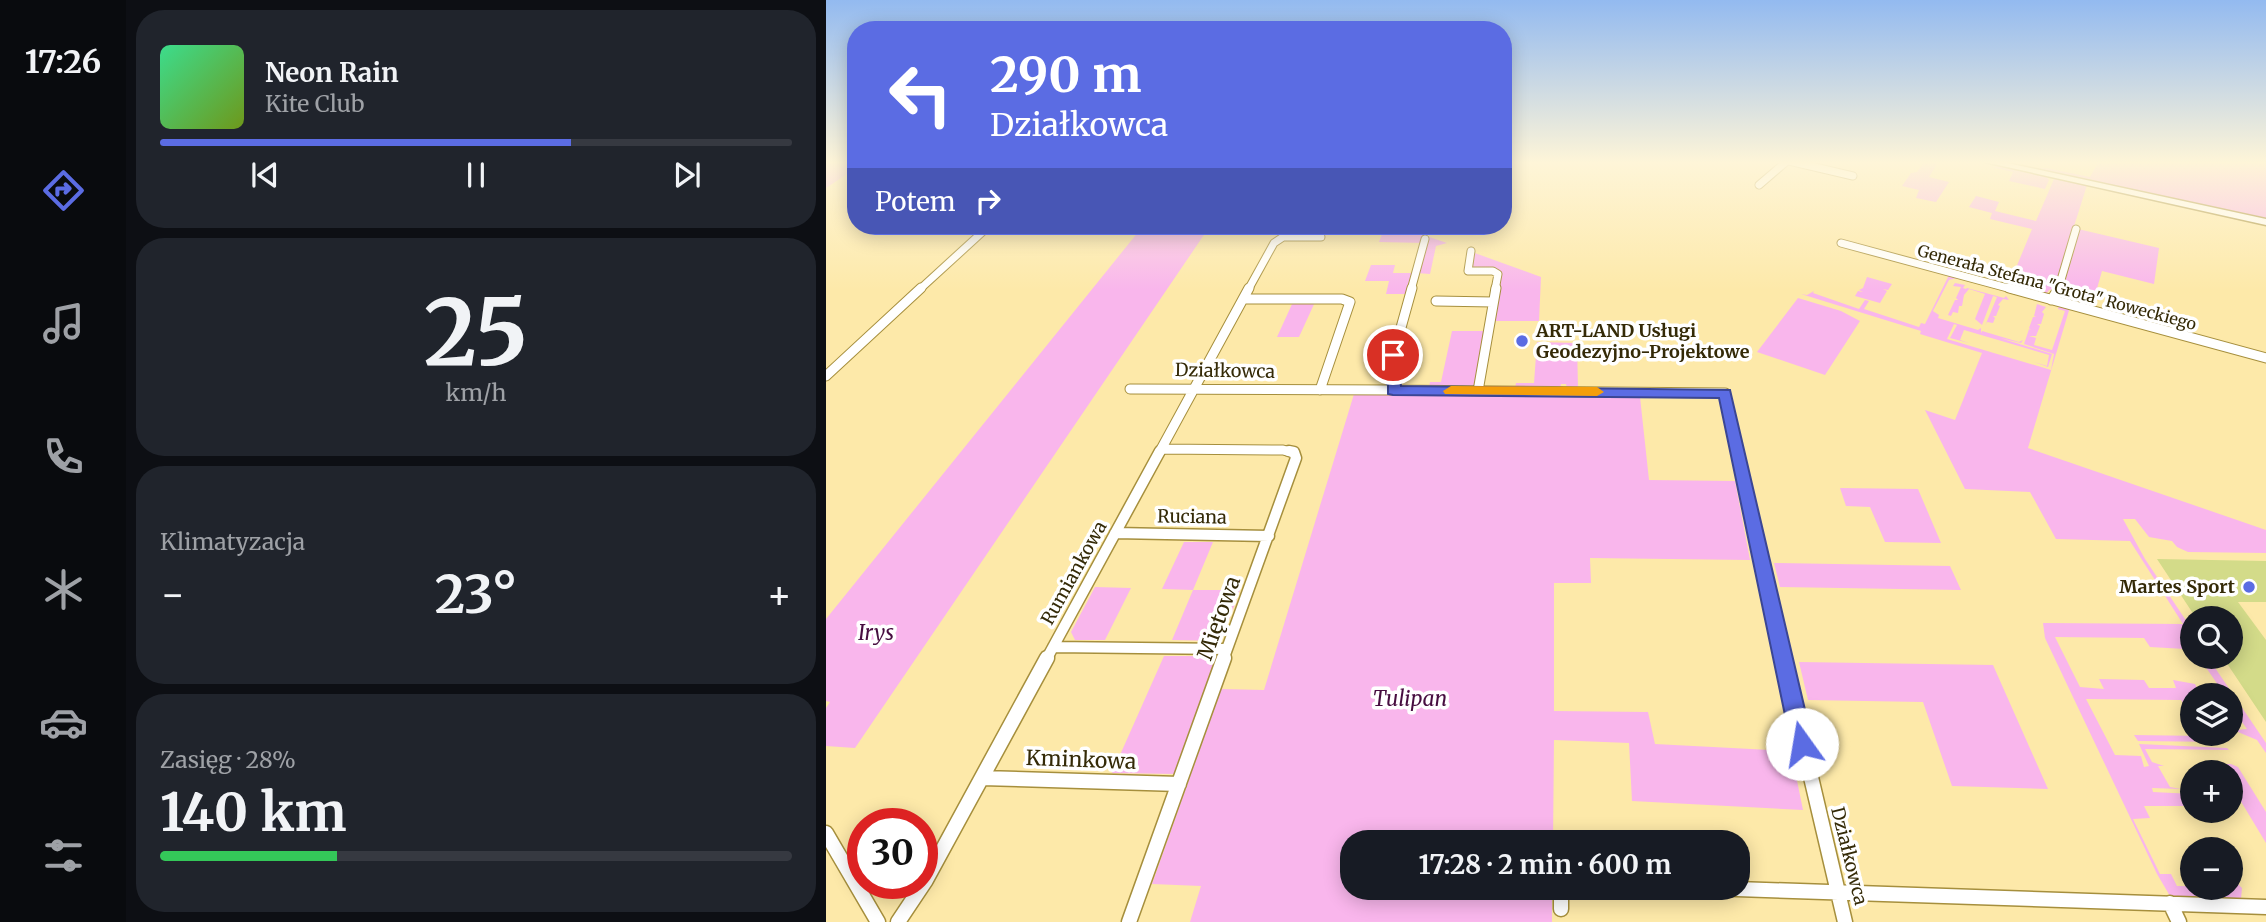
<!DOCTYPE html>
<html lang="pl">
<meta charset="utf-8">
<style>
body{margin:0;font-family:Merriweather,serif;background:#20242c;color:#f1f3f6;height:100vh;display:flex;flex-direction:column;font-size:26px;white-space:nowrap}
*{box-sizing:border-box;margin:0}
p{font-size:23px;color:#9ea1a6}
.icon{flex:none;width:38px;height:38px;fill:none;stroke:currentColor;stroke-width:2;stroke-linecap:round;stroke-linejoin:round}
.map{position:relative;flex:1;overflow:hidden}
.panel{display:flex;flex-direction:column;gap:10px;padding:10px;background:#0d0f14;width:700px}
.panel>*{flex:none}
.hud{position:absolute;left:21px;top:21px;width:665px;height:214px;border-radius:28px;box-shadow:0 4px 18px #0003;background:#5b6ce3;color:#fff;overflow:hidden}
.tools{position:absolute;left:1354px;top:606px;display:grid;gap:14px}
.tools a{display:grid;place-items:center;width:63px;height:63px;border-radius:50%;background:#171b24;box-shadow:0 4px 18px #0003;font-size:35px}
.speed{position:absolute;left:21px;top:808px;display:flex;gap:14px;font-size:35px;font-weight:700;text-align:center}
.speed>*{display:grid;place-content:center;width:91px;height:91px;border-radius:50%;background:#171b24;box-shadow:0 4px 18px #0003;line-height:1}
.speed .limit{border:10px solid #d22;background:#fff;color:#111}
.pin{position:absolute;display:grid;place-items:center;width:60px;height:60px;color:#fff;margin:-30px;border:4px solid #fff;border-radius:50%;box-shadow:0 2px 7px #0007}
.me{position:absolute;width:77px;margin:-38px;rotate:347deg;stroke-linejoin:round;filter:drop-shadow(0 0 5px #0008)}
.turn{display:flex;align-items:center;gap:24px;height:147px;padding:0 28px;font-size:32px}
.turn .icon{width:91px;height:91px;stroke-width:2.5}
.turn b{display:block;font-size:49px;line-height:60px}
.then{display:flex;align-items:center;height:66px;padding:0 28px;background:#0003;gap:14px;font-size:26px}
.big{font-size:52px;font-weight:700;line-height:1.1}
.panel .tile{flex:1;display:flex;flex-direction:column;justify-content:center;gap:10px;min-width:0;padding:0 24px;border-radius:28px;background:#20242c}
.panel .dial{align-items:center;gap:0}
.dial b{font-size:91px;line-height:1}
.song{display:flex;align-items:center;gap:21px}
.cover{width:84px;height:84px;border-radius:10px;background:linear-gradient(135deg,hsl(150 70% 55%),hsl(80 70% 35%))}
.played{height:7px;border-radius:4px;background:linear-gradient(90deg,#5b6ce3 65%,#363941 65%)}
.keys{display:flex;justify-content:space-around;direction:ltr}
.heat{display:flex;justify-content:space-between;align-items:center;font-size:38px;direction:ltr}
.charge{height:10px;border-radius:5px;background:linear-gradient(90deg,#34c759 28%,#363941 0)}
.trip{position:absolute;left:514px;top:830px;width:410px;height:70px;border-radius:28px;background:#171b24;box-shadow:0 4px 18px #0003;font-weight:700;line-height:70px;text-align:center}
main{display:flex;flex:1;min-height:0}
.tab-bar{display:flex;flex-direction:column;width:126px;justify-content:space-around;align-items:center;background:#090b0e;color:#9ea1a6}
.tab-bar .icon{width:49px;height:49px}
.tab-bar .active{color:#5b6ce3}
.tab-bar b{font-size:32px;color:#f1f3f6}
.map>svg:first-child{display:block}
.green{fill:#f9b6ec}
.building{fill:#d3db89}
.lines{fill:none;stroke-linecap:round;stroke-linejoin:round}
.street-far3-casing{stroke:#a68f3d;stroke-width:9}
.street-far2-casing{stroke:#a68f3d;stroke-width:11}
.street-far1-casing{stroke:#a68f3d;stroke-width:13}
.street-casing{stroke:#a68f3d;stroke-width:17}
.secondary-casing{stroke:#a68f3d;stroke-width:3}
.street-far3{stroke:#fff;stroke-width:7}
.street-far2{stroke:#fff;stroke-width:9}
.street-far1{stroke:#fff;stroke-width:10}
.street{stroke:#fff;stroke-width:14}
.secondary{fill:#fff;fill-rule:evenodd}
.route{fill:#5b6ce3;stroke:#3b4694;stroke-width:2}
.slow{fill:#f59e0b}
.poi-dot{fill:#5b6ce3;stroke:#fff;stroke-width:2.5}
.labels{text-anchor:middle;stroke-width:7;stroke-linejoin:round;paint-order:stroke}
.far-street-label{font-size:16px;fill:#342a07;stroke:#fff}
.poi-label{font-size:18px;font-weight:bold;fill:#342a07;stroke:#fff;text-anchor:start}
.street-label{font-size:18px;fill:#342a07;stroke:#fff}
.near-street-label{font-size:21px;fill:#342a07;stroke:#fff}
.near-park-label{font-size:21px;font-style:italic;fill:#470d40;stroke:#fff}
</style>
<main>
<nav class="tab-bar">
<b>17:26</b>
<svg class="icon active" aria-label="directions" viewBox="0 0 24 24"><path d="M12 3l9 9-9 9-9-9zM9 14v-3h6M13 9l2 2-2 2"/></svg>
<svg class="icon" aria-label="music" viewBox="0 0 24 24"><path d="M9 18V5l10-2v13"/><circle cx="6" cy="18" r="3"/><circle cx="16" cy="16" r="3"/></svg>
<svg class="icon" aria-label="phone" viewBox="0 0 24 24"><path d="M5 4h4l2 5-3 2q2 4 5 5l2-3 5 2v4C11 20 4 13 5 4z"/></svg>
<svg class="icon" aria-label="climate" viewBox="0 0 24 24"><path d="M12 3v18M4 7l16 10M4 17L20 7"/></svg>
<svg class="icon" aria-label="car" viewBox="0 0 24 24"><path d="M5 17H2v-5l4-1 3-4h7l3 4 3 1v5h-3M9 17h6M6 11h13"/><circle cx="7" cy="17" r="2"/><circle cx="17" cy="17" r="2"/></svg>
<svg class="icon" aria-label="filters" viewBox="0 0 24 24"><path d="M4 7h16M4 17h16"/><circle cx="9" cy="7" r="2"/><circle cx="15" cy="17" r="2"/></svg>
</nav>
<section class="panel">
<div class="tile">
<div class="song"><i class="cover"></i><div><b>Neon Rain</b><p>Kite Club</p></div></div>
<div class="played"></div>
<div class="keys"><svg class="icon" aria-label="previous" viewBox="0 0 24 24"><path d="M18 5L8 12l10 7zM5 5v14"/></svg><svg class="icon" aria-label="pause" viewBox="0 0 24 24"><path d="M8 5v14M16 5v14"/></svg><svg class="icon" aria-label="next" viewBox="0 0 24 24"><path d="M6 5l10 7-10 7zM19 5v14"/></svg></div>
</div>
<div class="tile dial"><b>25</b><p>km/h</p></div>
<div class="tile"><p>Klimatyzacja</p>
<div class="heat"><a>−</a><b class="big">23°</b><a>+</a></div>
</div>
<div class="tile"><p>Zasięg · 28%</p><b class="big">140 km</b><div class="charge"></div></div>
</section>
<div class="map">
<svg width="1440" height="922" viewBox="0 0 1440 922">
<rect width="100%" height="100%" fill="#fde9a9"/>
<path class="green" d="M 0,161 L 30,161 L 30,168 L 0,188 Z
M 1099,161 L 1113,161 L 1103,177 L 1123,182 L 1110,202 L 1090,198 L 1093,190 L 1076,186 L 1085,173 L 1091,172 Z
M 1273,161 L 1440,161 L 1440,219 L 1208,169 L 1220,168 L 1264,177 Z
M 1172,166 L 1220,176 L 1223,180 L 1219,189 L 1183,181 L 1187,172 L 1166,167 Z
M 1228,179 L 1261,185 L 1233,274 L 1235,279 L 1231,288 L 1223,290 L 1220,294 L 1183,285 L 1206,229 L 1164,219 L 1166,213 L 1143,207 L 1150,196 L 1173,202 L 1169,211 L 1210,221 Z
M 317,226 L 384,226 L 29,748 L 0,746 L 0,708 L 4,702 L 0,701 L 0,619 Z
M 559,226 L 571,226 L 621,243 L 610,246 L 604,274 L 591,273 L 599,243 L 553,242 Z
M 1252,229 L 1333,248 L 1328,284 L 1276,271 L 1266,306 L 1234,298 L 1250,244 Z
M 646,252 L 715,277 L 713,321 L 668,321 L 674,272 L 646,268 Z
M 545,265 L 569,265 L 567,273 L 587,273 L 582,294 L 560,294 L 563,281 L 539,281 Z
M 1123,275 L 1131,278 L 1123,280 L 1107,311 L 1113,315 L 1112,318 L 1152,330 L 1155,328 L 1155,333 L 1156,331 L 1193,342 L 1197,340 L 1195,343 L 1174,338 L 1226,354 L 1222,367 L 1208,362 L 1221,366 L 1223,355 L 1138,330 L 1134,340 L 1143,343 L 1124,338 L 1131,325 L 1128,324 L 1121,339 L 1225,370 L 1228,354 L 1198,344 L 1203,329 L 1205,330 L 1203,328 L 1207,317 L 1210,317 L 1208,316 L 1211,304 L 1220,307 L 1216,312 L 1218,314 L 1215,324 L 1211,324 L 1214,326 L 1210,336 L 1203,336 L 1210,338 L 1208,345 L 1226,350 L 1239,311 L 1232,309 L 1233,305 L 1194,295 L 1244,307 L 1202,448 L 1440,530 L 1440,553 L 1362,552 L 1351,547 L 1346,541 L 1323,537 L 1309,519 L 1297,519 L 1319,559 L 1367,631 L 1367,656 L 1358,643 L 1355,644 L 1359,649 L 1324,647 L 1318,638 L 1229,637 L 1254,687 L 1278,689 L 1273,679 L 1318,680 L 1323,688 L 1350,688 L 1347,680 L 1369,684 L 1375,695 L 1367,695 L 1367,710 L 1362,710 L 1355,700 L 1260,699 L 1289,755 L 1315,756 L 1318,767 L 1323,766 L 1313,744 L 1401,748 L 1403,750 L 1319,749 L 1326,762 L 1338,766 L 1332,766 L 1344,787 L 1355,789 L 1326,788 L 1327,792 L 1367,794 L 1367,806 L 1318,806 L 1324,818 L 1307,819 L 1334,874 L 1345,874 L 1351,886 L 1405,887 L 1405,877 L 1416,888 L 1415,899 L 1344,896 L 1331,874 L 1219,638 L 1217,623 L 1357,624 L 1304,541 L 1230,539 L 1204,492 L 1139,489 L 1099,410 L 1129,420 L 1156,353 L 1094,334 L 1095,331 L 975,294 L 981,295 L 988,291 L 987,293 L 1033,309 L 1039,300 L 1043,301 L 1038,309 L 1093,327 L 1095,323 L 1099,324 Z
M 1041,277 L 1066,284 L 1062,290 L 1057,289 L 1061,291 L 1054,303 L 1029,296 L 1032,291 L 1037,292 L 1033,290 L 1037,288 Z
M 1129,283 L 1139,285 L 1137,288 L 1140,289 L 1141,288 L 1178,298 L 1180,296 L 1183,300 L 1177,299 L 1172,305 L 1174,306 L 1170,316 L 1167,316 L 1169,318 L 1167,323 L 1161,322 L 1159,326 L 1171,297 L 1167,296 L 1156,325 L 1149,319 L 1159,294 L 1143,289 L 1138,295 L 1136,306 L 1133,306 L 1132,313 L 1127,312 L 1125,316 L 1122,315 L 1129,300 L 1132,300 L 1130,298 L 1135,287 L 1127,286 Z
M 972,298 L 1015,311 L 1034,321 L 999,375 L 931,352 Z
M 467,302 L 489,302 L 473,337 L 451,337 Z
M 626,331 L 659,331 L 650,387 L 603,387 L 604,382 L 615,382 Z
M 711,342 L 751,343 L 752,388 L 741,388 L 740,384 L 735,384 L 734,388 L 689,388 L 690,383 L 708,383 Z
M 528,394 L 814,397 L 823,480 L 909,481 L 924,560 L 764,558 L 765,583 L 728,583 L 728,711 L 822,712 L 829,744 L 965,751 L 977,810 L 806,801 L 803,743 L 728,740 L 727,842 L 527,842 L 527,887 L 726,887 L 726,922 L 364,922 L 375,886 L 326,884 L 395,689 L 438,690 Z
M 1014,488 L 1092,489 L 1115,543 L 1059,542 L 1044,507 L 1020,506 Z
M 358,542 L 387,542 L 367,590 L 414,590 L 395,641 L 346,640 L 367,590 L 336,589 Z
M 948,563 L 1124,566 L 1135,590 L 954,587 Z
M 269,587 L 305,588 L 279,640 L 249,640 L 245,632 Z
M 338,656 L 392,656 L 349,774 L 286,773 Z
M 1372,656 L 1381,656 L 1440,743 L 1440,753 L 1431,740 L 1412,732 L 1410,730 L 1421,729 L 1405,707 L 1405,695 L 1399,695 Z
M 973,662 L 1167,665 L 1222,789 L 1126,786 L 1097,702 L 982,700 Z
M 1376,733 L 1386,733 L 1397,738 L 1399,742 L 1312,741 L 1308,735 L 1377,736 Z
M 1392,764 L 1405,764 L 1412,767 L 1440,812 L 1440,843 L 1405,785 L 1405,772 L 1397,772 Z"/>
<path class="building" d="M 1331,559 L 1440,561 L 1440,602 L 1412,602 L 1440,640 L 1440,722 L 1396,656 L 1405,656 L 1405,618 L 1370,618 Z"/>
<g class="lines">
<g class="street-far3-casing">
<path id="street-far3" d="M 963,161 L 1027,176
M 933,185 L 961,161
M 1015,243 L 1189,290
M 645,251 L 642,271 L 667,271 L 672,274 L 669,290
M 93,290 L 163,226
M 422,290 L 448,243 L 457,237 L 495,237
M 585,290 L 599,239
M 1232,290 L 1250,229"/>
</g>
<g class="street-far2-casing">
<path id="street-far2" d="M 586,288 L 561,378 L 569,383 L 567,390 L 899,393 L 912,453
M 1183,288 L 1440,358
M 417,299 L 516,299 L 524,302 L 494,390
M 1225,300 L 1233,288
M 610,301 L 667,302
M 0,376 L 95,288
M 304,389 L 567,390
M 652,391 L 670,288
M 335,449 L 457,450 L 468,453
M 333,453 L 423,288"/>
</g>
<g class="street-far1-casing">
<path id="street-far1" d="M 912,451 L 957,660
M 289,533 L 443,536
M 227,647 L 401,649
M 220,660 L 334,451
M 397,660 L 470,458 L 468,452 L 463,451"/>
</g>
<g class="street-casing">
<path id="street" d="M 957,658 L 1019,922
M 156,778 L 353,784
M 0,833 L 52,922
M 735,887 L 735,909
M 853,887 L 1440,907
M 1344,903 L 1353,922
M 72,922 L 100,880 L 221,658
M 303,922 L 398,658"/>
</g>
<g class="secondary-casing">
<path id="secondary" d="M 1154,161 L 1172,161 L 1440,219 L 1440,225 Z"/>
</g>
<use href="#street-far3" class="street-far3"/>
<use href="#street-far2" class="street-far2"/>
<use href="#street-far1" class="street-far1"/>
<use href="#street" class="street"/>
<use href="#secondary" class="secondary"/>
</g>
<linearGradient id="sky" x2="0" y2="1"><stop stop-color="#93baf0"/><stop offset="0.56" stop-color="#fef5d8"/><stop offset="1" stop-color="#fef5d8" stop-opacity="0"/></linearGradient>
<rect width="1440" height="290" fill="url(#sky)"/>
<path class="route" d="M 567,351 L 574,355 L 569,376 L 574,380 L 575,386 L 904,390 L 987,744 L 984,751 L 976,754 L 968,751 L 965,744 L 893,398 L 567,395 L 562,394 L 562,385 L 554,377 L 560,355 Z"/>
<path class="slow" d="M 625,386 L 771,387 L 778,392 L 771,396 L 619,394 L 617,391 Z"/>
<g class="poi-dot">
<circle cx="696" cy="341" r="7"/>
<circle cx="1423" cy="587" r="7"/>
</g>
<g class="labels">
<g class="far-street-label">
<text transform="translate(1231 287) rotate(15)" y="6">Generała Stefana "Grota" Roweckiego</text>
</g>
<g class="poi-label">
<text x="710" y="337">ART-LAND Usługi<tspan x="710" dy="21">Geodezyjno-Projektowe</tspan></text>
<text x="1409" y="593" text-anchor="end">Martes Sport</text>
</g>
<g class="street-label">
<text transform="translate(399 371) rotate(1)" y="6">Działkowca</text>
<text transform="translate(366 517) rotate(1)" y="6">Ruciana</text>
<text transform="translate(248 573) rotate(-61)" y="6">Rumiankowa</text>
<text transform="translate(1023 856) rotate(76)" y="6">Działkowca</text>
</g>
<g class="near-street-label">
<text transform="translate(393 618) rotate(-70)" y="7">Miętowa</text>
<text transform="translate(255 760) rotate(2)" y="7">Kminkowa</text>
</g>
<g class="near-park-label">
<text x="50" y="640">Irys</text>
<text x="584" y="706">Tulipan</text>
</g>
</g>
</svg>
<div class="tools">
<a><svg class="icon" aria-label="search" viewBox="0 0 24 24"><circle cx="10" cy="10" r="6"/><path d="M15 15l6 6"/></svg></a>
<a><svg class="icon" aria-label="layers" viewBox="0 0 24 24"><path d="M12 4l9 5-9 5-9-5zM3 14l9 5 9-5"/></svg></a>
<a>+</a>
<a>−</a>
</div>
<div class="speed"><div class="limit">30</div></div>
<div class="pin" style="left:567px;top:355px;background:#d93025"><svg class="icon" aria-label="arrive" viewBox="0 0 24 24"><path d="M6 21V4h12l-3 4 3 4H6"/></svg></div>
<svg class="me" style="left:976px;top:744px" viewBox="-20 -20 40 40"><circle r="19" fill="#fff"/><path d="M0-13L10 11 0 6-10 11z" fill="#5b6ce3"/></svg>
<div class="trip">17:28 · 2 min · 600 m</div>
<div class="hud">
<div class="turn"><svg class="icon" aria-label="left" viewBox="0 0 24 24"><path d="M17 20v-9H6M10 6l-5 5 5 5"/></svg><div><b>290 m</b>Działkowca</div></div>
<div class="then">Potem<svg class="icon" aria-label="right" viewBox="0 0 24 24"><path d="M7 20v-9h11M14 6l5 5-5 5"/></svg></div>
</div>
</div>
</main>
